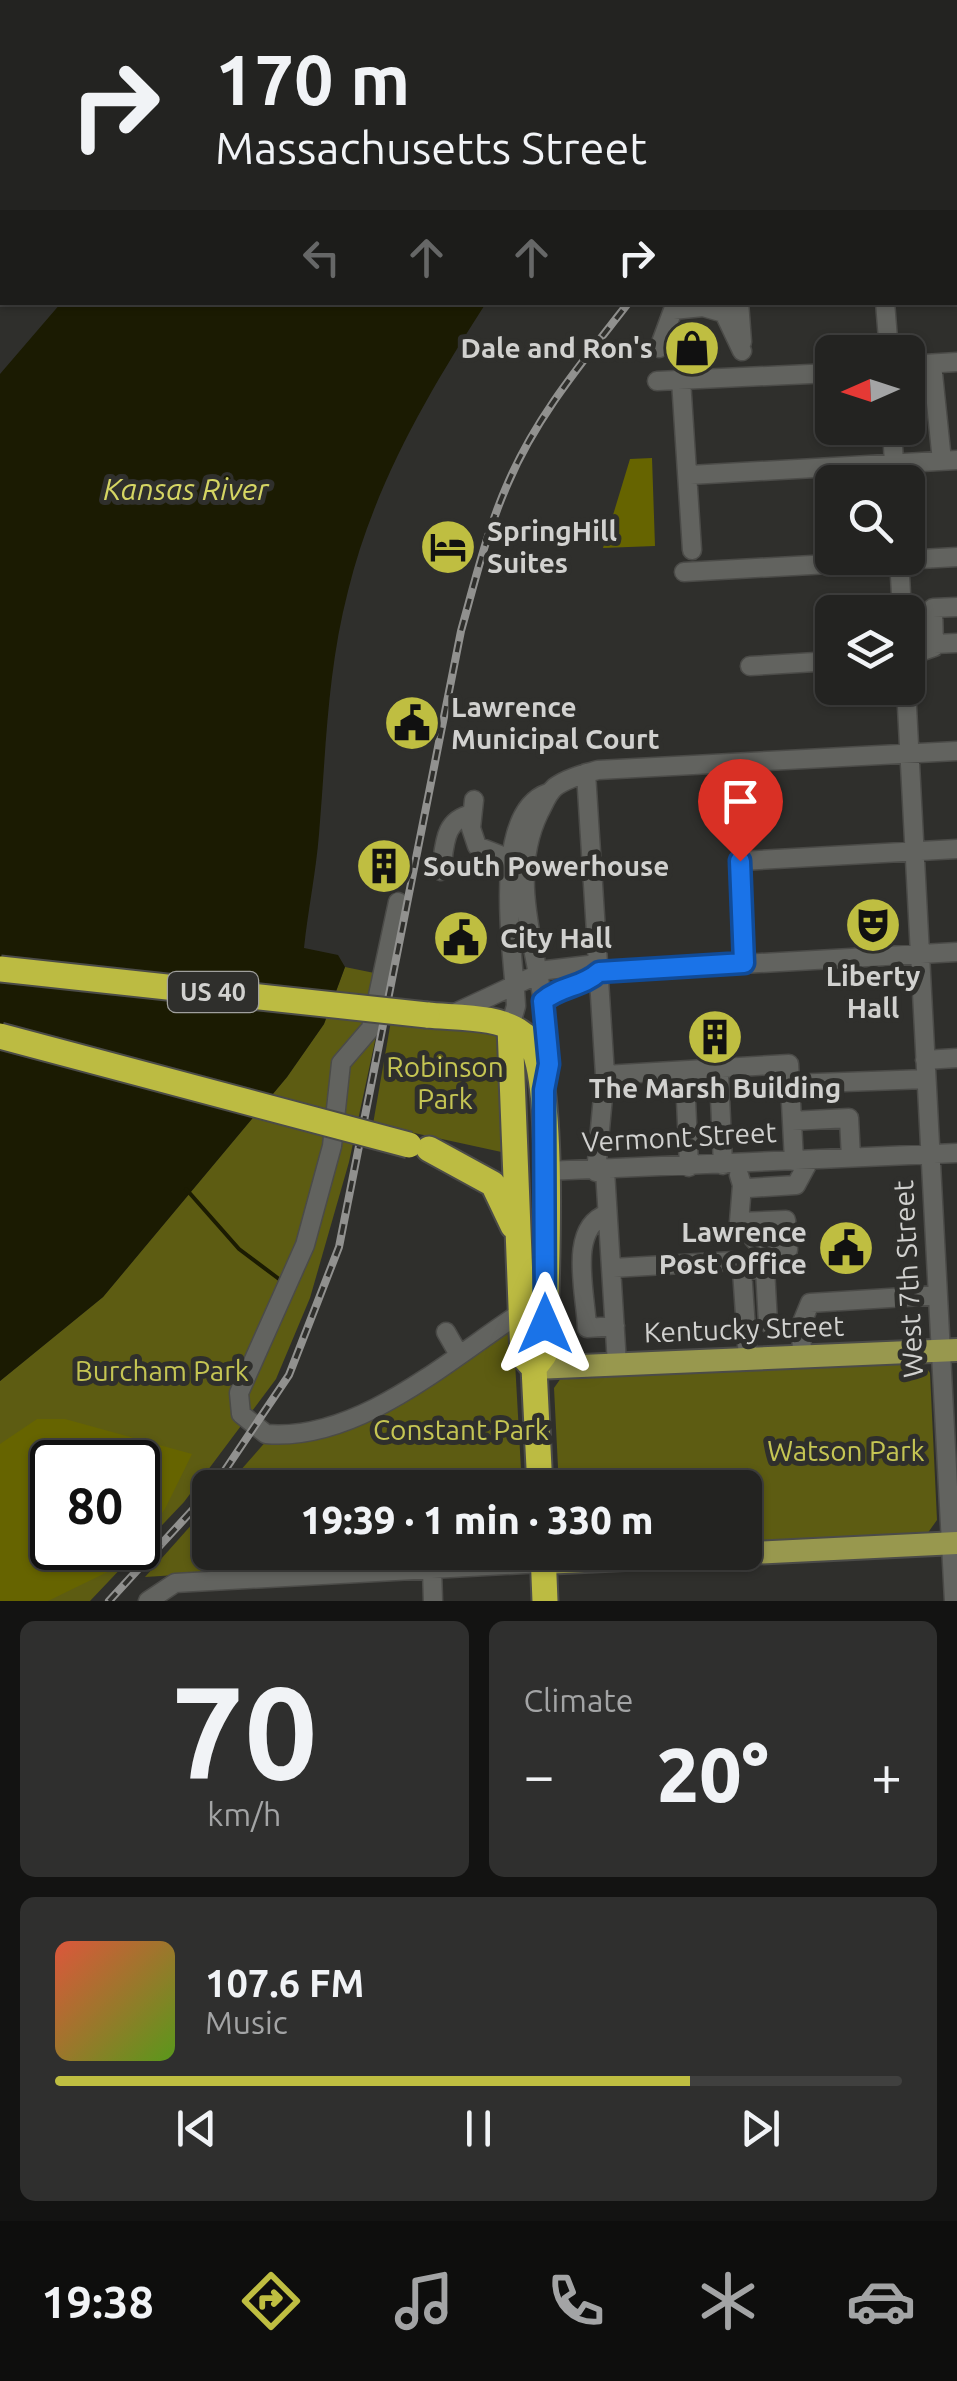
<!DOCTYPE html>
<meta charset="utf-8">
<style>
body{margin:0;font-family:Ubuntu,sans-serif;background:#2f2f2e;color:#f1f3f6;height:100vh;display:flex;flex-direction:column;font-size:38px;white-space:nowrap}
*{box-sizing:border-box;margin:0}
p{font-size:32px;color:#a3a4a5}
.icon{flex:none;width:55px;height:55px;fill:none;stroke:currentColor;stroke-width:2;stroke-linecap:round;stroke-linejoin:round}
.map{position:relative;height:1601px;overflow:hidden}
.side{display:flex;flex-direction:column;gap:20px;padding:20px;background:#131312;flex:1}
.side>*{flex:none}
.guide{position:absolute;left:0px;top:0px;width:958px;height:305px;box-shadow:0 2px 8px #0004,0 0 0 2px #40403f;background:#232321;color:#f1f3f6;overflow:hidden}
.needle{width:65px;rotate:267deg}
.controls{position:absolute;left:815px;top:335px;display:grid;gap:20px}
.controls a{display:grid;place-items:center;width:110px;height:110px;border-radius:15px;background:#232321;box-shadow:0 2px 8px #0004,0 0 0 2px #40403f;font-size:50px}
.speed{position:absolute;left:30px;top:1440px;display:flex;gap:20px;font-size:50px;font-weight:700;text-align:center}
.speed>*{display:grid;place-content:center;width:130px;height:130px;border-radius:50%;background:#232321;box-shadow:0 2px 8px #0004,0 0 0 2px #40403f;line-height:1}
.speed .limit{border:5px solid #111;border-radius:15px;background:#fff;color:#111}
.pin{position:absolute;display:grid;place-items:center;width:85px;height:85px;color:#fff;margin:-102px -42px;border-radius:50% 50% 50% 0;rotate:-45deg;box-shadow:0 0 10px #0007}
.pin .icon{rotate:45deg}
.me{position:absolute;width:110px;margin:-55px;rotate:0deg;stroke-linejoin:round;filter:drop-shadow(0 0 8px #0008)}
.turn{display:flex;align-items:center;gap:35px;height:210px;padding:0 50px;font-size:45px}
.turn .icon{width:130px;height:130px;stroke-width:2.5}
.turn b{display:block;font-size:70px;line-height:85px}
.lanes{display:flex;align-items:center;height:95px;padding:0 50px;background:#0003;justify-content:center;gap:50px;direction:ltr}
.lanes .off{opacity:.35}
.big{font-size:75px;font-weight:800;line-height:1.1}
.side .tile{flex:1;display:flex;flex-direction:column;justify-content:center;gap:15px;min-width:0;padding:0 35px;border-radius:15px;background:#2f2f2e}
.side .dial{align-items:center;gap:0}
.dial b{font-size:130px;line-height:1}
.song{display:flex;align-items:center;gap:30px}
.cover{width:120px;height:120px;border-radius:15px;background:linear-gradient(135deg,hsl(10 70% 55%),hsl(90 70% 35%))}
.played{height:10px;border-radius:5px;background:linear-gradient(90deg,#bfbe41 75%,#40403f 75%)}
.keys{display:flex;justify-content:space-around;direction:ltr}
.heat{display:flex;justify-content:space-between;align-items:center;font-size:55px;direction:ltr}
.side .tiles{flex:1;display:grid;gap:20px;grid-template-columns:1fr 1fr}
.tile:last-child{grid-column:span 2}
.trip{position:absolute;left:192px;top:1470px;width:570px;height:100px;border-radius:15px;background:#232321;box-shadow:0 2px 8px #0004,0 0 0 2px #40403f;font-weight:800;line-height:100px;text-align:center}
.tabs{display:flex;height:160px;justify-content:space-around;align-items:center;background:#0e0e0d;color:#a3a4a5}
.tabs .icon{width:70px;height:70px}
.tabs .on{color:#bfbe41}
.tabs b{font-size:45px;color:#f1f3f6}
.map>svg:first-child{display:block}
.green{fill:#5d5c12;fill-rule:evenodd}
.forest{fill:#666400;fill-rule:evenodd}
.water{fill:#1b1b02}
.lines{fill:none;stroke-linecap:round;stroke-linejoin:round}
.stream{stroke:#1b1b02;stroke-width:4}
.minor-casing{stroke:#4b4b48;stroke-width:21}
.major-casing{stroke:#4b4b48;stroke-width:26}
.highway-casing{stroke:#4b4b48;stroke-width:29}
.minor{stroke:#62635f;stroke-width:18}
.major{stroke:#98984e;stroke-width:22}
.highway{stroke:#bcbb42;stroke-width:25}
.rail-casing{stroke:#91918f;stroke-width:8}
.rail{stroke:#2f2f2c;stroke-width:4;stroke-dasharray:11;stroke-linecap:butt}
.highway-bridge-casing{stroke:#4b4b48;stroke-width:29;stroke-linecap:butt}
.highway-bridge{stroke:#bcbb42;stroke-width:25}
.route-casing{stroke:#114b97;stroke-width:25}
.route{stroke:#1a73e8;stroke-width:18}
.labels{text-anchor:middle;stroke-width:10;stroke-linejoin:round;paint-order:stroke}
.shield{fill:#2f2f2c;stroke:#a0a09e;stroke-width:2.5}
.shield-label{font-size:25px;font-weight:bold;fill:#d1d1cf}
.poi-label{font-size:28px;font-weight:bold;fill:#d1d1cf;stroke:#2f2f2c;text-anchor:start}
.park-label{font-size:28px;fill:#c5c553;stroke:#2f2f2c}
.street-label{font-size:28px;fill:#d1d1cf;stroke:#2f2f2c}
.water-label{font-size:30px;font-style:italic;fill:#d5d563;stroke:#2f2f2c}
</style>
<div class="map">
<svg width="957" height="1601" viewBox="0 0 957 1601">
<rect width="100%" height="100%" fill="#2f2f2c"/>
<path class="green" d="M 345,967 L 389,976 L 349,1162 L 310,1298 L 276,1379 L 184,1502 L 90,1601 L 0,1601 L 0,1381 L 103,1297 L 287,1077 L 324,1024 ZM 52,1462 L 138,1462 L 138,1548 L 52,1548 Z
M 391,1021 L 499,1032 L 506,1153 L 373,1124 Z
M 513,1326 L 522,1487 L 225,1488 L 268,1439 L 329,1431 Z
M 921,1360 L 930,1373 L 937,1520 L 927,1534 L 745,1544 L 745,1488 L 559,1487 L 554,1388 L 561,1378 Z
M 210,1504 L 210,1552 L 521,1553 L 145,1577 Z"/>
<path class="forest" d="M 626,0 L 802,0 L 625,2 Z
M 652,458 L 655,546 L 603,548 L 630,459 Z
M 37,1419 L 65,1419 L 192,1454 L 165,1509 L 130,1561 L 48,1601 L 0,1601 L 0,1444 ZM 138,1462 L 138,1548 L 52,1548 L 52,1462 Z"/>
<path class="water" d="M 286,0 L 626,0 L 285,2 Z
M 61,303 L 486,303 C 428,393 374,485 348,591 C 327,672 326,752 319,834 C 316,872 308,910 304,948 L 338,955 L 345,967 L 324,1024 L 287,1077 L 103,1297 L 0,1381 L 0,374 Z"/>
<g class="lines">
<path class="stream" d="M 186,1189 L 239,1249 L 279,1279"/>
<g class="minor-casing">
<path id="minor" d="M 33,0 L 33,2
M 932,2 L 934,0
M 955,71 L 957,71
M 955,167 L 957,167
M 0,216 L 2,215
M 955,266 L 957,266
M 739,302 L 742,342
M 885,302 L 889,352
M 659,348 L 673,310 L 703,307 L 724,313 L 742,351
M 932,364 L 942,461
M 908,365 L 957,362
M 681,380 L 692,550
M 657,381 L 832,373
M 892,428 L 895,482
M 690,475 L 957,460
M 899,558 L 902,612
M 684,572 L 957,557
M 934,644 L 957,643
M 908,656 L 934,647 L 933,608 L 957,607
M 750,666 L 832,661
M 906,688 L 954,1601
M 586,773 L 605,1075 L 596,1172
M 474,800 L 471,828 L 477,846 L 510,859
M 441,871 C 445,845 443,820 472,814
M 398,902 L 371,1028 L 341,1063 L 332,1146 L 305,1245 L 239,1393 L 241,1414 L 266,1434 C 359,1442 449,1359 522,1312
M 744,963 L 741,861 L 957,849
M 543,1001 C 560,986 583,987 599,972 L 957,952
M 457,1012 L 547,970 L 589,965 L 599,972
M 510,1027 L 516,1006 C 514,956 489,813 548,793
M 925,1060 L 957,1058
M 605,1075 L 789,1064 L 794,1161
M 719,1075 L 723,1165
M 685,1078 L 689,1167
M 546,1080 C 560,992 498,898 539,813 C 544,804 547,794 555,787 C 567,778 584,774 598,770 L 957,751
M 790,1084 L 926,1079
M 792,1121 L 849,1118 L 851,1158
M 546,1171 L 957,1153
M 605,1171 L 617,1364
M 739,1175 L 742,1185 L 748,1188 L 796,1185 L 809,1161
M 742,1185 L 739,1222 L 764,1251 L 768,1323
M 607,1214 C 567,1228 586,1294 587,1328 L 615,1326
M 739,1222 L 786,1220 L 788,1250 L 764,1251
M 613,1268 L 734,1261
M 446,1332 L 458,1353
M 802,1356 L 801,1325 L 810,1303 L 937,1295
M 748,1359 L 742,1270 L 765,1269
M 432,1569 L 433,1601
M 148,1601 L 175,1583 L 543,1563"/>
</g>
<g class="major-casing">
<path id="major" d="M 534,1368 L 957,1350
M 543,1563 L 957,1543"/>
</g>
<g class="highway-casing">
<path id="highway" d="M 427,1015 C 457,1018 500,1015 524,1035 C 559,1062 545,1302 544,1355 L 534,1368 L 540,1488
M 510,1027 L 523,1356 L 534,1368
M 429,1149 L 493,1184 L 513,1226
M 543,1552 L 545,1601"/>
</g>
<use href="#minor" class="minor"/>
<use href="#major" class="major"/>
<use href="#highway" class="highway"/>
<g class="rail-casing">
<path id="rail" d="M 857,2 L 859,0
M 213,1488 L 289,1375 L 339,1247 L 461,631 C 475,581 487,530 508,483 C 537,415 584,360 629,302
M 109,1601 L 210,1491"/>
</g>
<use href="#rail" class="rail"/>
<g class="highway-bridge-casing">
<path id="highway-bridge" d="M 0,969 L 427,1015
M 0,1036 L 409,1145"/>
</g>
<use href="#highway-bridge" class="highway-bridge"/>
</g>
<g class="lines">
<g class="route-casing">
<path id="route" d="M 545,1324 L 544,1090 L 549,1064 L 543,1001 C 560,986 583,987 599,972 L 744,963 L 740,861"/>
</g>
<use href="#route" class="route"/>
</g>
<defs>
<g id="shop-disc" transform="scale(2.875)"><circle r="9.5" fill="#bfbe41" stroke="#2f2f2c"/><path d="M-5-2.5h2.3a2.7 3.5 0 0 1 5.4 0H5L5.5 6h-11ZM-1.5-2.5h3a1.5 2.3 0 0 0-3 0Z" fill="#111"/></g>
<g id="hotel-disc" transform="scale(2.875)"><circle r="9.5" fill="#bfbe41" stroke="#2f2f2c"/><path d="M-6-4.5h1.5V1H6V5H4.5V3h-9V5H-6ZM-4 0a1.8 1.8 0 1 1 3.6 0ZM.5 0V-2.5h3Q6-2.5 6 0Z" fill="#111"/></g>
<g id="civic-disc" transform="scale(2.875)"><circle r="9.5" fill="#bfbe41" stroke="#2f2f2c"/><path d="M-.6-6.5H3V-4.5H.6V-3L4-1V1h2V6H-6V1h2V-1L-.6-3ZM-1.2 2.5V6h2.4V2.5Z" fill="#111"/></g>
<g id="building-disc" transform="scale(2.875)"><circle r="9.5" fill="#bfbe41" stroke="#2f2f2c"/><path d="M-4-6H4V6H1V3H-1V6H-4ZM-2.5-4.3h1.7v1.8h-1.7ZM.8-4.3h1.7v1.8H.8ZM-2.5-1h1.7V.8h-1.7ZM.8-1h1.7V.8H.8Z" fill="#111"/></g>
<g id="theatre-disc" transform="scale(2.875)"><circle r="9.5" fill="#bfbe41" stroke="#2f2f2c"/><path d="M-5-5.5Q0-4 5-5.5V0Q5 5 0 6Q-5 5-5 0ZM-3.3-2.5H-1v1.5H-3.3ZM1-2.5H3.3v1.5H1ZM-2.8 1Q0 5.5 2.8 1Z" fill="#111"/></g>
</defs>
<g fill-rule="evenodd">
<use href="#shop-disc" x="692" y="348"/>
<use href="#hotel-disc" x="448" y="547"/>
<use href="#civic-disc" x="412" y="723"/>
<use href="#building-disc" x="384" y="866"/>
<use href="#theatre-disc" x="873" y="925"/>
<use href="#civic-disc" x="461" y="938"/>
<use href="#building-disc" x="715" y="1037"/>
<use href="#civic-disc" x="846" y="1248"/>
</g>
<g class="labels">
<rect class="shield" x="168" y="972" width="90" height="40" rx="8"/>
<g class="shield-label">
<text x="213" y="1001">US 40</text>
</g>
<g class="poi-label">
<text x="653" y="358" text-anchor="end">Dale and Ron's</text>
<text x="487" y="541">SpringHill<tspan x="487" dy="32">Suites</tspan></text>
<text x="451" y="717">Lawrence<tspan x="451" dy="32">Municipal Court</tspan></text>
<text x="423" y="876">South Powerhouse</text>
<text x="500" y="948">City Hall</text>
<text x="873" y="986" text-anchor="middle">Liberty<tspan x="873" dy="32">Hall</tspan></text>
<text x="715" y="1098" text-anchor="middle">The Marsh Building</text>
<text x="807" y="1242" text-anchor="end">Lawrence<tspan x="807" dy="32">Post Office</tspan></text>
</g>
<g class="park-label">
<text x="445" y="1077">Robinson<tspan x="445" dy="32">Park</tspan></text>
<text x="162" y="1381">Burcham Park</text>
<text x="461" y="1440">Constant Park</text>
<text x="846" y="1461">Watson Park</text>
</g>
<g class="street-label">
<text transform="translate(679 1137) rotate(-3)" y="10">Vermont Street</text>
<text transform="translate(908 1279) rotate(-93)" y="10">West 7th Street</text>
<text transform="translate(744 1329) rotate(-2)" y="10">Kentucky Street</text>
</g>
<g class="water-label">
<text x="186" y="500">Kansas River</text>
</g>
</g>
</svg>
<div class="controls">
<a><svg class="needle" viewBox="-14 -14 28 28"><path d="M0-13l5 13h-10z" fill="#e53935"/><path d="M0 13l5-13h-10z" fill="#a3a4a5"/></svg></a>
<a><svg class="icon" aria-label="search" viewBox="0 0 24 24"><circle cx="10" cy="10" r="6"/><path d="M15 15l6 6"/></svg></a>
<a><svg class="icon" aria-label="layers" viewBox="0 0 24 24"><path d="M12 4l9 5-9 5-9-5zM3 14l9 5 9-5"/></svg></a>
</div>
<div class="speed"><div class="limit">80</div></div>
<div class="pin" style="left:740px;top:861px;background:#d93025"><svg class="icon" aria-label="arrive" viewBox="0 0 24 24"><path d="M6 21V4h12l-3 4 3 4H6"/></svg></div>
<svg class="me" style="left:545px;top:1324px" viewBox="-20 -20 40 40"><path d="M0-17L14 15 0 8-14 15z" fill="#1a73e8" stroke="#fff" stroke-width="4"/></svg>
<div class="trip">19:39 · 1 min · 330 m</div>
<div class="guide">
<div class="turn"><svg class="icon" aria-label="right" viewBox="0 0 24 24"><path d="M7 20v-9h11M14 6l5 5-5 5"/></svg><div><b>170 m</b>Massachusetts Street</div></div>
<div class="lanes"><svg class="icon off" aria-label="left" viewBox="0 0 24 24"><path d="M17 20v-9H6M10 6l-5 5 5 5"/></svg><svg class="icon off" aria-label="ahead" viewBox="0 0 24 24"><path d="M12 20V5M6 11l6-6 6 6"/></svg><svg class="icon off" aria-label="ahead" viewBox="0 0 24 24"><path d="M12 20V5M6 11l6-6 6 6"/></svg><svg class="icon" aria-label="right" viewBox="0 0 24 24"><path d="M7 20v-9h11M14 6l5 5-5 5"/></svg></div>
</div>
</div>
<section class="side">
<div class="tiles">
<div class="tile dial"><b>70</b><p>km/h</p></div>
<div class="tile"><p>Climate</p>
<div class="heat"><a>−</a><b class="big">20°</b><a>+</a></div>
</div>
<div class="tile">
<div class="song"><i class="cover"></i><div><b>107.6 FM</b><p>Music</p></div></div>
<div class="played"></div>
<div class="keys"><svg class="icon" aria-label="previous" viewBox="0 0 24 24"><path d="M18 5L8 12l10 7zM5 5v14"/></svg><svg class="icon" aria-label="pause" viewBox="0 0 24 24"><path d="M8 5v14M16 5v14"/></svg><svg class="icon" aria-label="next" viewBox="0 0 24 24"><path d="M6 5l10 7-10 7zM19 5v14"/></svg></div>
</div>
</div>
</section>
<nav class="tabs">
<b>19:38</b>
<svg class="icon on" aria-label="directions" viewBox="0 0 24 24"><path d="M12 3l9 9-9 9-9-9zM9 14v-3h6M13 9l2 2-2 2"/></svg>
<svg class="icon" aria-label="music" viewBox="0 0 24 24"><path d="M9 18V5l10-2v13"/><circle cx="6" cy="18" r="3"/><circle cx="16" cy="16" r="3"/></svg>
<svg class="icon" aria-label="phone" viewBox="0 0 24 24"><path d="M5 4h4l2 5-3 2q2 4 5 5l2-3 5 2v4C11 20 4 13 5 4z"/></svg>
<svg class="icon" aria-label="climate" viewBox="0 0 24 24"><path d="M12 3v18M4 7l16 10M4 17L20 7"/></svg>
<svg class="icon" aria-label="car" viewBox="0 0 24 24"><path d="M5 17H2v-5l4-1 3-4h7l3 4 3 1v5h-3M9 17h6M6 11h13"/><circle cx="7" cy="17" r="2"/><circle cx="17" cy="17" r="2"/></svg>
</nav>
